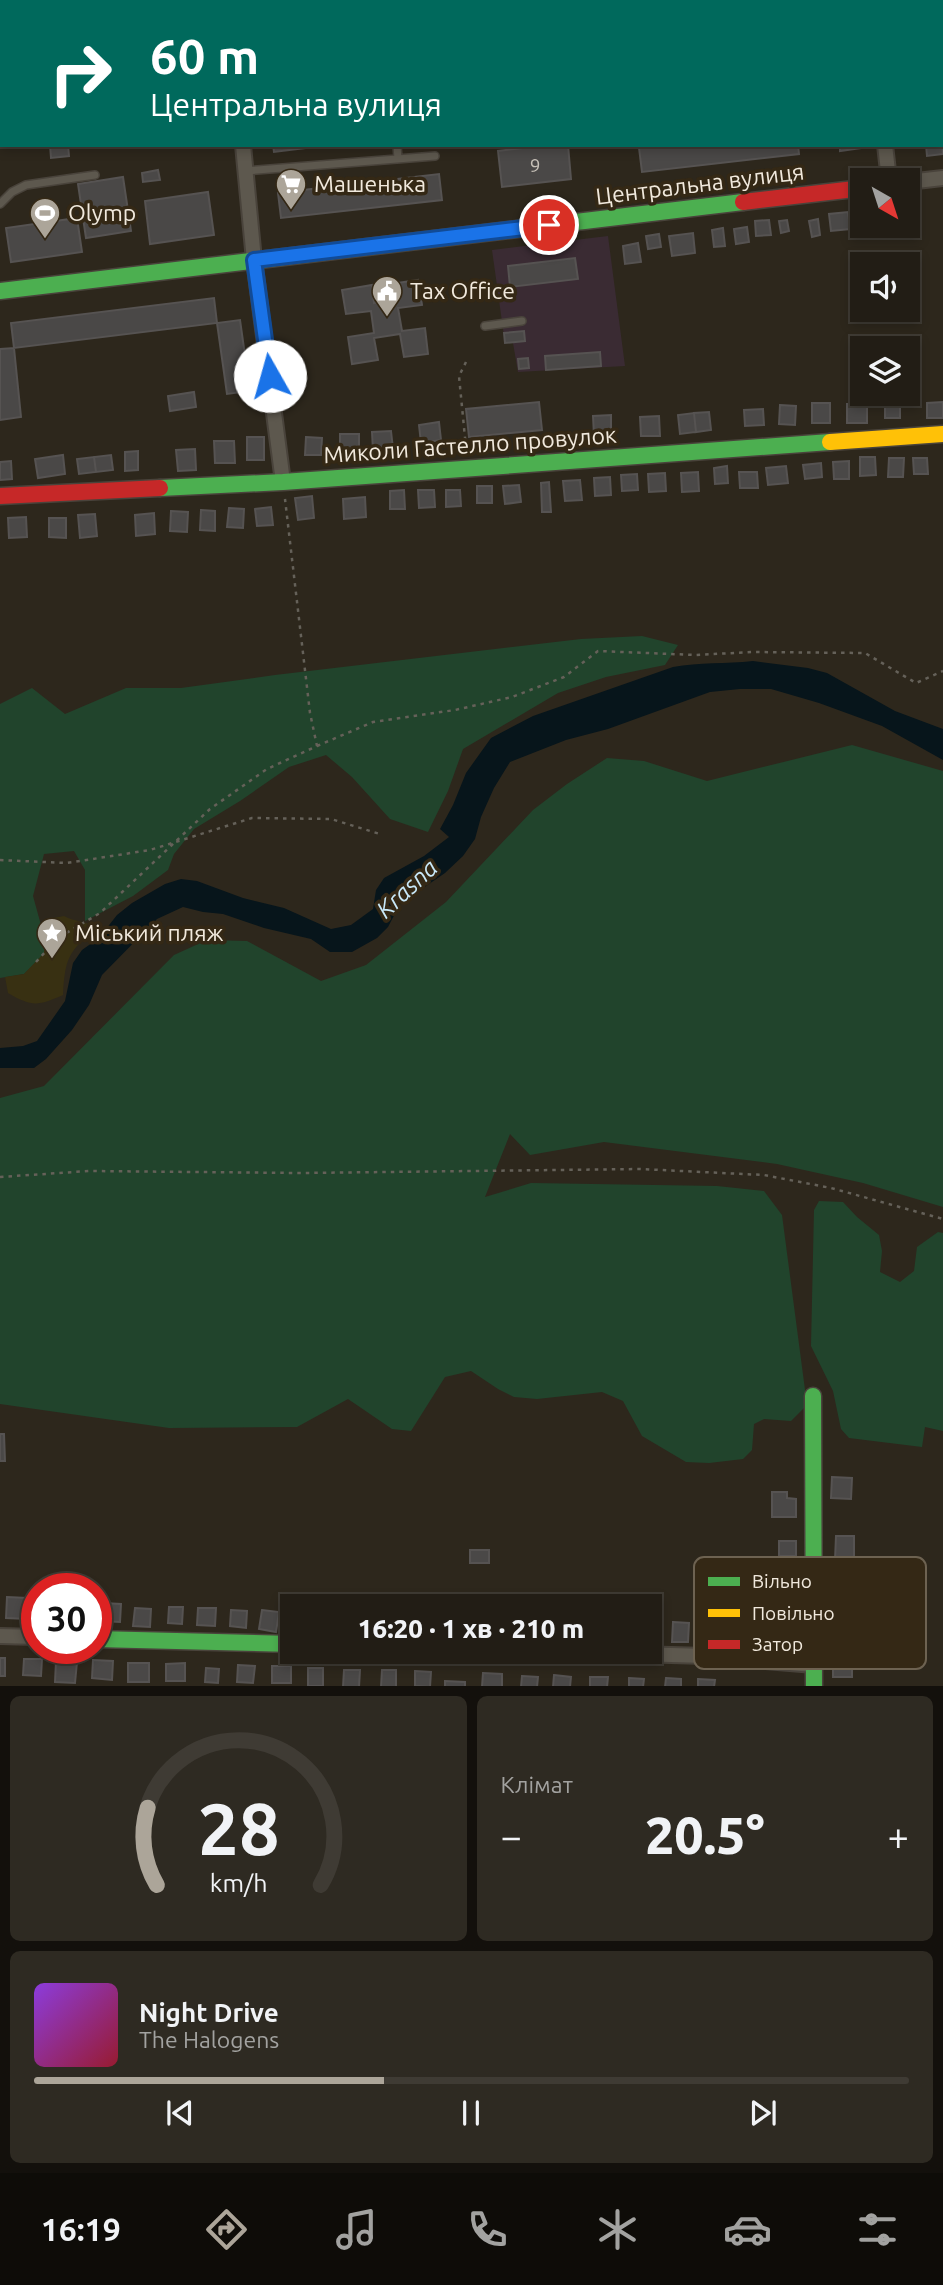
<!DOCTYPE html>
<html lang="uk">
<meta charset="utf-8">
<style>
body{margin:0;font-family:Ubuntu,sans-serif;background:#2e2a22;color:#f1f3f6;height:100vh;display:flex;flex-direction:column;font-size:26px;white-space:nowrap}
*{box-sizing:border-box;margin:0}
p{font-size:23px;color:#a2a2a0}
.icon{flex:none;width:38px;height:38px;fill:none;stroke:currentColor;stroke-width:2;stroke-linecap:round;stroke-linejoin:round}
.map{position:relative;height:1686px;overflow:hidden}
.panel{display:flex;flex-direction:column;gap:10px;padding:10px;background:#13100c;flex:1}
.panel>*{flex:none}
.banner{position:absolute;left:0px;top:0px;width:943px;height:147px;box-shadow:0 4px 10px #0003,0 0 0 2px #3f3b34;background:#00695c;color:#fff;overflow:hidden}
.needle{width:46px;rotate:141deg}
.tools{position:absolute;left:850px;top:168px;display:grid;gap:14px}
.tools a{display:grid;place-items:center;width:70px;height:70px;border-radius:0px;background:#221d15;box-shadow:0 4px 10px #0003,0 0 0 2px #3f3b34;font-size:35px}
.speed{position:absolute;left:21px;top:1573px;display:flex;gap:14px;font-size:35px;font-weight:700;text-align:center}
.speed>*{display:grid;place-content:center;width:91px;height:91px;border-radius:50%;background:#221d15;box-shadow:0 4px 10px #0003,0 0 0 2px #3f3b34;line-height:1}
.speed .limit{border:10px solid #d22;background:#fff;color:#111}
.pin{position:absolute;display:grid;place-items:center;width:60px;height:60px;color:#fff;margin:-30px;border:4px solid #fff;border-radius:50%;box-shadow:0 2px 7px #0007}
.me{position:absolute;width:77px;margin:-38px;rotate:353deg;stroke-linejoin:round;filter:drop-shadow(0 0 5px #0008)}
.turn{display:flex;align-items:center;gap:24px;height:147px;padding:0 35px;font-size:32px}
.turn .icon{width:91px;height:91px;stroke-width:2.5}
.turn b{display:block;font-size:49px;line-height:60px}
.big{font-size:52px;font-weight:800;line-height:1.1}
.panel .widget{flex:1;display:flex;flex-direction:column;justify-content:center;gap:10px;min-width:0;padding:0 24px;border-radius:10px;background:#2e2a22}
.panel .dial{align-items:center;gap:0}
.dial svg{height:182px;overflow:visible;fill:none;stroke:#3f3b34;stroke-width:7;stroke-linecap:round;text-anchor:middle}
.dial text{fill:#f1f3f6;stroke:none}
.song{display:flex;align-items:center;gap:21px}
.cover{width:84px;height:84px;border-radius:10px;background:linear-gradient(135deg,hsl(270 70% 55%),hsl(350 70% 35%))}
.played{height:7px;border-radius:4px;background:linear-gradient(90deg,#aca599 40%,#3f3b34 40%)}
.keys{display:flex;justify-content:space-around;direction:ltr}
.heat{display:flex;justify-content:space-between;align-items:center;font-size:38px;direction:ltr}
.panel .tiles{flex:1;display:grid;gap:10px;grid-template-columns:1fr 1fr}
.widget:last-child{grid-column:span 2}
.trip{position:absolute;left:280px;top:1594px;width:382px;height:70px;border-radius:0px;background:#221d15;box-shadow:0 4px 10px #0003,0 0 0 2px #3f3b34;font-weight:800;line-height:70px;text-align:center}
.tab-bar{display:flex;height:112px;justify-content:space-around;align-items:center;background:#0e0c08;color:#a2a2a0}
.tab-bar .icon{width:49px;height:49px}
.tab-bar .on{color:#aca599}
.tab-bar b{font-size:32px;color:#f1f3f6}
.map>svg:first-child{display:block}
.industrial{fill:#3a2b33}
.green{fill:#21442c}
.sand{fill:#383012}
.water{fill:#07151b}
.building{fill:#4a4847;stroke:#565352;stroke-width:2}
.lines{fill:none;stroke-linecap:round;stroke-linejoin:round}
.lane-casing{stroke:#49433b;stroke-width:10}
.street-casing{stroke:#49433b;stroke-width:18}
.fast-casing{stroke:#49433b;stroke-width:19}
.slow-casing{stroke:#49433b;stroke-width:19}
.jam-casing{stroke:#49433b;stroke-width:19}
.path{stroke:#656159;stroke-width:2.5;stroke-dasharray:3.5 5;stroke-linecap:butt}
.lane{stroke:#5d584e;stroke-width:7}
.street{stroke:#5d584e;stroke-width:14}
.fast{stroke:#4caf50;stroke-width:16}
.slow{stroke:#ffc107;stroke-width:16}
.jam{stroke:#c62828;stroke-width:16}
.route-casing{stroke:#114b97;stroke-width:18}
.route{stroke:#1a73e8;stroke-width:12}
.labels{text-anchor:middle;stroke-width:7;stroke-linejoin:round;paint-order:stroke}
.number-label{font-size:19px;fill:#c7c1b8}
.poi-label{font-size:23px;fill:#f1e9dd;stroke:#342815;text-anchor:start}
.street-label{font-size:23px;fill:#f1e9dd;stroke:#342815}
.water-label{font-size:24px;font-style:italic;fill:#c9e9f9;stroke:#342815}
.key{fill:#342815;stroke:#6d6251;stroke-width:2}
.key-label{font-size:19px;fill:#f1e9dd}
</style>
<div class="map">
<svg width="943" height="1687" viewBox="0 0 943 1687">
<rect width="100%" height="100%" fill="#2d271c"/>
<path class="industrial" d="M 608,236 L 625,366 L 518,372 L 513,343 L 505,343 L 492,250 Z"/>
<path class="green" d="M 642,636 L 678,645 L 665,665 L 606,677 L 558,693 L 463,749 L 448,791 L 428,832 L 390,819 L 352,777 L 326,755 L 289,767 L 240,801 L 194,829 L 174,854 L 168,870 L 133,896 L 85,921 L 85,870 L 74,851 L 44,854 L 33,896 L 44,936 L 45,953 L 24,974 L 0,978 L 0,704 L 32,688 L 65,714 L 126,688 L 181,688 L 275,675 L 581,639 Z
M 852,745 L 943,771 L 943,1207 L 863,1183 L 777,1164 L 604,1142 L 530,1155 L 510,1134 L 485,1197 L 531,1183 L 717,1186 L 764,1191 L 782,1215 L 807,1405 L 791,1421 L 764,1419 L 754,1424 L 752,1450 L 743,1459 L 709,1463 L 686,1462 L 642,1436 L 623,1401 L 602,1392 L 537,1399 L 514,1397 L 498,1389 L 471,1371 L 445,1377 L 411,1431 L 392,1429 L 348,1399 L 297,1427 L 169,1428 L 0,1404 L 0,1098 L 44,1086 L 174,955 L 207,940 L 247,941 L 321,981 L 366,965 L 446,902 L 533,810 L 567,784 L 607,758 L 644,761 L 707,781 Z
M 819,1201 L 843,1202 L 857,1217 L 879,1235 L 882,1251 L 880,1272 L 900,1282 L 914,1271 L 917,1247 L 938,1232 L 943,1233 L 943,1431 L 925,1427 L 922,1447 L 849,1438 L 841,1429 L 833,1391 L 811,1346 L 814,1210 Z"/>
<path class="sand" d="M 64,916 C 75,922 86,921 97,928 C 68,951 65,959 63,995 C 38,1006 32,1007 8,993 L 5,977 L 24,974 L 44,953 L 44,936 L 53,918 Z"/>
<path class="water" d="M 753,661 L 808,668 L 827,673 L 895,711 L 943,729 L 943,760 L 882,726 L 819,703 L 771,689 L 740,689 L 710,692 L 608,729 L 566,740 L 510,762 L 494,788 L 481,817 L 475,839 L 463,856 L 445,873 L 400,904 L 388,927 L 377,938 L 352,952 L 330,952 L 311,939 L 264,928 L 223,914 L 203,912 L 183,907 L 157,919 L 102,975 L 89,1005 L 72,1030 L 46,1059 L 34,1068 L 0,1068 L 0,1048 L 23,1046 L 37,1041 L 65,1001 L 73,963 L 82,950 L 99,938 L 117,915 L 132,903 L 165,884 L 181,879 L 197,881 L 243,898 L 284,908 L 331,929 L 351,925 L 373,909 L 376,890 L 384,878 L 424,856 L 449,837 L 440,829 L 453,805 L 466,773 L 491,738 L 533,716 L 673,667 C 699,662 726,664 753,661 Z"/>
<path class="building" d="M 822,0 L 849,0 L 849,2 L 823,2 Z
M 921,0 L 943,0 L 943,36 L 942,2 L 921,2 Z
M 0,24 L 2,24 L 2,55 L 0,55 Z
M 942,138 L 943,154 L 927,156 L 926,145 L 942,145 Z
M 50,145 L 68,145 L 69,156 L 51,158 Z
M 273,145 L 305,145 L 305,148 L 274,152 Z
M 550,145 L 568,145 L 571,179 L 502,187 L 498,151 Z
M 666,145 L 798,145 L 799,154 L 642,172 L 639,148 Z
M 840,145 L 861,145 L 862,148 L 840,151 Z
M 158,170 L 160,180 L 143,182 L 142,173 Z
M 439,174 L 442,200 L 281,218 L 278,193 Z
M 123,177 L 131,231 L 86,238 L 78,184 Z
M 208,192 L 214,235 L 150,244 L 145,201 Z
M 848,212 L 850,229 L 831,231 L 829,214 Z
M 77,218 L 82,252 L 11,262 L 6,228 Z
M 818,219 L 820,235 L 812,237 L 809,221 Z
M 769,220 L 771,235 L 756,236 L 755,221 Z
M 787,220 L 789,231 L 781,233 L 779,221 Z
M 864,226 L 880,226 L 880,228 L 864,230 Z
M 747,227 L 749,242 L 736,244 L 734,229 Z
M 723,228 L 725,246 L 714,247 L 712,230 Z
M 693,233 L 695,253 L 672,256 L 669,236 Z
M 659,234 L 661,247 L 648,249 L 646,236 Z
M 638,243 L 641,262 L 625,264 L 623,246 Z
M 575,258 L 578,279 L 510,287 L 508,266 Z
M 418,280 L 422,305 L 398,308 L 402,331 L 425,328 L 428,354 L 404,357 L 400,334 L 374,338 L 378,360 L 352,364 L 348,337 L 374,333 L 371,311 L 346,314 L 342,290 L 372,285 L 374,303 L 392,300 L 390,284 Z
M 214,298 L 217,323 L 14,348 L 11,323 Z
M 240,320 L 250,391 L 227,394 L 217,323 Z
M 524,331 L 525,341 L 505,343 L 504,333 Z
M 14,348 L 21,417 L 0,420 L 0,349 Z
M 600,352 L 601,366 L 546,370 L 545,356 Z
M 528,358 L 529,368 L 519,369 L 518,359 Z
M 194,392 L 196,407 L 170,411 L 168,396 Z
M 885,400 L 900,400 L 900,418 L 885,418 Z
M 539,402 L 542,430 L 469,437 L 466,409 Z
M 943,402 L 943,418 L 927,418 L 927,403 Z
M 812,403 L 830,403 L 830,423 L 812,423 Z
M 847,404 L 867,404 L 867,423 L 847,423 Z
M 780,405 L 796,406 L 795,425 L 779,424 Z
M 763,409 L 764,425 L 745,426 L 744,410 Z
M 709,412 L 711,430 L 696,432 L 694,413 Z
M 694,413 L 696,432 L 680,434 L 678,415 Z
M 611,415 L 611,436 L 594,436 L 593,416 Z
M 659,416 L 660,436 L 641,436 L 640,417 Z
M 439,422 L 441,440 L 421,443 L 419,425 Z
M 391,431 L 393,449 L 373,451 L 372,432 Z
M 340,434 L 359,434 L 359,452 L 340,452 Z
M 247,437 L 264,437 L 264,460 L 247,460 Z
M 306,437 L 322,438 L 321,455 L 305,455 Z
M 214,441 L 234,441 L 235,463 L 215,463 Z
M 195,449 L 196,470 L 178,471 L 176,450 Z
M 138,451 L 138,470 L 125,471 L 125,452 Z
M 63,455 L 65,474 L 38,478 L 35,459 Z
M 111,455 L 113,470 L 96,472 L 94,457 Z
M 94,457 L 96,472 L 79,474 L 77,459 Z
M 860,457 L 875,457 L 876,475 L 860,476 Z
M 889,458 L 904,458 L 903,477 L 888,477 Z
M 913,458 L 927,458 L 928,474 L 914,474 Z
M 11,461 L 12,479 L 0,480 L 0,462 Z
M 849,461 L 849,479 L 834,479 L 833,462 Z
M 821,463 L 822,477 L 805,479 L 803,465 Z
M 727,466 L 728,483 L 715,484 L 714,468 Z
M 786,466 L 788,483 L 768,485 L 766,468 Z
M 698,472 L 699,491 L 682,492 L 681,473 Z
M 739,472 L 757,472 L 758,488 L 740,488 Z
M 665,473 L 666,491 L 649,492 L 648,474 Z
M 637,474 L 638,490 L 622,491 L 621,475 Z
M 610,477 L 611,495 L 595,496 L 594,478 Z
M 580,480 L 582,500 L 565,501 L 563,481 Z
M 549,482 L 551,512 L 542,512 L 541,483 Z
M 519,485 L 521,502 L 505,504 L 503,486 Z
M 477,486 L 492,486 L 492,503 L 477,503 Z
M 404,490 L 405,509 L 390,509 L 390,491 Z
M 418,490 L 434,490 L 435,507 L 419,508 Z
M 446,490 L 460,490 L 461,506 L 446,507 Z
M 312,496 L 314,518 L 298,520 L 295,498 Z
M 365,497 L 366,517 L 344,519 L 343,499 Z
M 271,507 L 273,525 L 257,526 L 255,509 Z
M 229,508 L 244,509 L 243,528 L 227,527 Z
M 201,510 L 215,511 L 215,531 L 200,530 Z
M 171,511 L 188,512 L 187,532 L 170,531 Z
M 154,513 L 155,534 L 136,536 L 135,515 Z
M 95,514 L 97,536 L 80,538 L 78,515 Z
M 26,517 L 27,537 L 9,538 L 8,518 Z
M 49,518 L 66,518 L 66,538 L 49,537 Z
M 0,1434 L 4,1434 L 5,1461 L 0,1461 Z
M 832,1477 L 852,1478 L 851,1499 L 831,1498 Z
M 772,1492 L 787,1492 L 787,1498 L 796,1499 L 796,1517 L 772,1517 Z
M 836,1536 L 854,1536 L 854,1560 L 835,1560 Z
M 779,1541 L 796,1541 L 796,1556 L 779,1556 Z
M 470,1550 L 489,1550 L 489,1563 L 470,1563 Z
M 7,1597 L 27,1598 L 27,1619 L 6,1618 Z
M 103,1603 L 121,1604 L 120,1622 L 102,1621 Z
M 169,1607 L 183,1607 L 182,1624 L 168,1623 Z
M 135,1608 L 151,1609 L 150,1627 L 133,1626 Z
M 198,1608 L 216,1608 L 215,1626 L 197,1625 Z
M 231,1610 L 247,1611 L 246,1628 L 230,1626 Z
M 262,1610 L 279,1612 L 276,1632 L 259,1629 Z
M 649,1621 L 657,1621 L 656,1638 L 649,1637 Z
M 673,1622 L 689,1623 L 688,1642 L 672,1642 Z
M 0,1658 L 5,1658 L 5,1676 L 0,1676 Z
M 24,1659 L 42,1659 L 41,1676 L 23,1675 Z
M 93,1660 L 113,1661 L 112,1680 L 92,1678 Z
M 833,1660 L 852,1660 L 852,1677 L 833,1677 Z
M 56,1661 L 77,1662 L 75,1683 L 55,1682 Z
M 128,1663 L 149,1663 L 149,1682 L 128,1682 Z
M 185,1663 L 185,1681 L 166,1681 L 166,1664 Z
M 238,1665 L 255,1666 L 253,1683 L 237,1682 Z
M 272,1666 L 291,1666 L 291,1683 L 272,1683 Z
M 206,1668 L 219,1669 L 218,1683 L 205,1682 Z
M 308,1668 L 323,1668 L 323,1686 L 308,1686 Z
M 344,1670 L 360,1670 L 359,1687 L 343,1687 Z
M 382,1670 L 396,1670 L 396,1687 L 381,1687 Z
M 415,1671 L 431,1672 L 430,1687 L 415,1686 Z
M 483,1673 L 502,1674 L 502,1687 L 482,1687 Z
M 554,1675 L 571,1677 L 570,1687 L 553,1687 Z
M 522,1676 L 538,1677 L 537,1687 L 521,1687 Z
M 590,1677 L 608,1677 L 607,1687 L 590,1687 Z
M 629,1678 L 644,1679 L 643,1687 L 629,1687 Z
M 666,1678 L 681,1679 L 681,1687 L 665,1687 Z
M 698,1679 L 715,1680 L 714,1687 L 698,1687 Z
M 445,1681 L 465,1682 L 465,1687 L 445,1687 Z"/>
<g class="lines">
<g class="lane-casing">
<path id="lane" d="M 160,0 L 160,2
M 0,2 L 2,14
M 0,74 L 2,74
M 397,145 L 398,159
M 245,171 L 435,156
M 0,204 L 12,192 L 26,185 L 95,175
M 485,326 L 522,321"/>
</g>
<g class="street-casing">
<path id="street" d="M 226,0 L 226,2
M 870,0 L 870,2
M 243,145 L 254,260 L 283,482
M 885,145 L 889,180
M 908,182 L 943,178
M 0,1636 L 37,1637
M 567,1652 L 706,1656 L 814,1665"/>
</g>
<g class="fast-casing">
<path id="fast" d="M 0,291 L 743,202
M 160,488 L 283,482 L 830,442
M 813,1396 L 814,1687
M 96,1639 L 292,1644"/>
</g>
<g class="slow-casing">
<path id="slow" d="M 830,442 L 943,434"/>
</g>
<g class="jam-casing">
<path id="jam" d="M 743,202 L 863,188
M 0,496 L 160,488"/>
</g>
<path class="path" d="M 466,362 L 459,376 L 466,448 L 560,438
M 317,746 L 373,722 L 455,710 L 512,697 L 564,677 L 598,651 L 695,655 L 752,652 L 865,653 L 916,683 L 943,671
M 0,860 L 67,863 L 150,850 L 252,818 L 331,819 L 380,834
M 36,962 L 58,938 L 100,913 L 210,809 L 267,769 L 317,746 L 310,713 L 285,499
M 0,1177 L 89,1171 L 301,1173 L 640,1169 L 764,1175 L 831,1188 L 943,1219"/>
<use href="#lane" class="lane"/>
<use href="#street" class="street"/>
<use href="#fast" class="fast"/>
<use href="#slow" class="slow"/>
<use href="#jam" class="jam"/>
</g>
<g class="lines">
<g class="route-casing">
<path id="route" d="M 270,376 L 254,260 L 549,225"/>
</g>
<use href="#route" class="route"/>
</g>
<defs>
<g id="supermarket-pin" transform="scale(1.575)"><path d="M0 17L-7.5 6A9.5 9.5 0 1 1 7.5 6Z" fill="#aca599" stroke="#342815"/><path d="M-6-5.5h2.5l.6 2H6L4.5 2H-2.5L-4.4-4H-6ZM-1.5 3.2a1.3 1.3 0 1 0 .1 0ZM3 3.2a1.3 1.3 0 1 0 .1 0Z" fill="#fff"/></g>
<g id="stadium-pin" transform="scale(1.575)"><path d="M0 17L-7.5 6A9.5 9.5 0 1 1 7.5 6Z" fill="#aca599" stroke="#342815"/><path d="M0-5a6.5 5 0 1 0 0 10a6.5 5 0 1 0 0-10ZM-3.5-1.8h7v3.6h-7Z" fill="#fff"/></g>
<g id="civic-pin" transform="scale(1.575)"><path d="M0 17L-7.5 6A9.5 9.5 0 1 1 7.5 6Z" fill="#aca599" stroke="#342815"/><path d="M-.6-6.5H3V-4.5H.6V-3L4-1V1h2V6H-6V1h2V-1L-.6-3ZM-1.2 2.5V6h2.4V2.5Z" fill="#fff"/></g>
<g id="sight-pin" transform="scale(1.575)"><path d="M0 17L-7.5 6A9.5 9.5 0 1 1 7.5 6Z" fill="#aca599" stroke="#342815"/><path d="M0-6L1.8-2.2L6-1.7L2.9 1.2L3.7 5.4L0 3.3L-3.7 5.4L-2.9 1.2L-6-1.7L-1.8-2.2Z" fill="#fff"/></g>
</defs>
<g fill-rule="evenodd">
<use href="#supermarket-pin" x="291" y="184"/>
<use href="#stadium-pin" x="45" y="213"/>
<use href="#civic-pin" x="387" y="291"/>
<use href="#sight-pin" x="52" y="933"/>
</g>
<g class="labels">
<g class="number-label">
<text x="535" y="172">9</text>
</g>
<g class="poi-label">
<text x="314" y="192">Машенька</text>
<text x="68" y="221">Olymp</text>
<text x="410" y="299">Tax Office</text>
<text x="75" y="941">Міський пляж</text>
</g>
<g class="street-label">
<text transform="translate(700 184) rotate(-7)" y="8">Центральна вулиця</text>
<text transform="translate(470 445) rotate(-4)" y="8">Миколи Гастелло провулок</text>
</g>
<g class="water-label">
<text transform="translate(407 889) rotate(-43)" y="8">Krasna</text>
</g>
</g>
<rect x="694" y="1557" width="232" height="112" rx="10" class="key"/>
<rect x="708" y="1577" width="32" height="9" fill="#4caf50"/>
<rect x="708" y="1609" width="32" height="8" fill="#ffc107"/>
<rect x="708" y="1640" width="32" height="9" fill="#c62828"/>
<g class="key-label">
<text x="752" y="1588">Вільно</text>
<text x="752" y="1620">Повільно</text>
<text x="752" y="1651">Затор</text>
</g>
</svg>
<div class="tools">
<a><svg class="needle" viewBox="-14 -14 28 28"><path d="M0-13l5 13h-10z" fill="#e53935"/><path d="M0 13l5-13h-10z" fill="#a2a2a0"/></svg></a>
<a><svg class="icon" aria-label="sound" viewBox="0 0 24 24"><path d="M4 9h4l5-4v14l-5-4H4zM17 9q2 3 0 6"/></svg></a>
<a><svg class="icon" aria-label="layers" viewBox="0 0 24 24"><path d="M12 4l9 5-9 5-9-5zM3 14l9 5 9-5"/></svg></a>
</div>
<div class="speed"><div class="limit">30</div></div>
<div class="pin" style="left:549px;top:225px;background:#d93025"><svg class="icon" aria-label="arrive" viewBox="0 0 24 24"><path d="M6 21V4h12l-3 4 3 4H6"/></svg></div>
<svg class="me" style="left:270px;top:376px" viewBox="-20 -20 40 40"><circle r="19" fill="#fff"/><path d="M0-13L10 11 0 6-10 11z" fill="#1a73e8"/></svg>
<div class="trip">16:20 · 1 хв · 210 m</div>
<div class="banner">
<div class="turn"><svg class="icon" aria-label="right" viewBox="0 0 24 24"><path d="M7 20v-9h11M14 6l5 5-5 5"/></svg><div><b>60 m</b>Центральна вулиця</div></div>
</div>
</div>
<section class="panel">
<div class="tiles">
<div class="widget dial"><svg viewBox="0 0 100 80">
<path d="M14 69A42 42 0 1 1 86 69"/>
<path d="M14 69A42 42 0 0 1 10 35" stroke="#aca599"/>
<text x="50" y="56" font-size="32" font-weight="700">28</text>
<text x="50" y="72" font-size="11">km/h</text>
</svg></div>
<div class="widget"><p>Клімат</p>
<div class="heat"><a>−</a><b class="big">20.5°</b><a>+</a></div>
</div>
<div class="widget">
<div class="song"><i class="cover"></i><div><b>Night Drive</b><p>The Halogens</p></div></div>
<div class="played"></div>
<div class="keys"><svg class="icon" aria-label="previous" viewBox="0 0 24 24"><path d="M18 5L8 12l10 7zM5 5v14"/></svg><svg class="icon" aria-label="pause" viewBox="0 0 24 24"><path d="M8 5v14M16 5v14"/></svg><svg class="icon" aria-label="next" viewBox="0 0 24 24"><path d="M6 5l10 7-10 7zM19 5v14"/></svg></div>
</div>
</div>
</section>
<nav class="tab-bar">
<b>16:19</b>
<svg class="icon on" aria-label="directions" viewBox="0 0 24 24"><path d="M12 3l9 9-9 9-9-9zM9 14v-3h6M13 9l2 2-2 2"/></svg>
<svg class="icon" aria-label="music" viewBox="0 0 24 24"><path d="M9 18V5l10-2v13"/><circle cx="6" cy="18" r="3"/><circle cx="16" cy="16" r="3"/></svg>
<svg class="icon" aria-label="phone" viewBox="0 0 24 24"><path d="M5 4h4l2 5-3 2q2 4 5 5l2-3 5 2v4C11 20 4 13 5 4z"/></svg>
<svg class="icon" aria-label="climate" viewBox="0 0 24 24"><path d="M12 3v18M4 7l16 10M4 17L20 7"/></svg>
<svg class="icon" aria-label="car" viewBox="0 0 24 24"><path d="M5 17H2v-5l4-1 3-4h7l3 4 3 1v5h-3M9 17h6M6 11h13"/><circle cx="7" cy="17" r="2"/><circle cx="17" cy="17" r="2"/></svg>
<svg class="icon" aria-label="filters" viewBox="0 0 24 24"><path d="M4 7h16M4 17h16"/><circle cx="9" cy="7" r="2"/><circle cx="15" cy="17" r="2"/></svg>
</nav>
